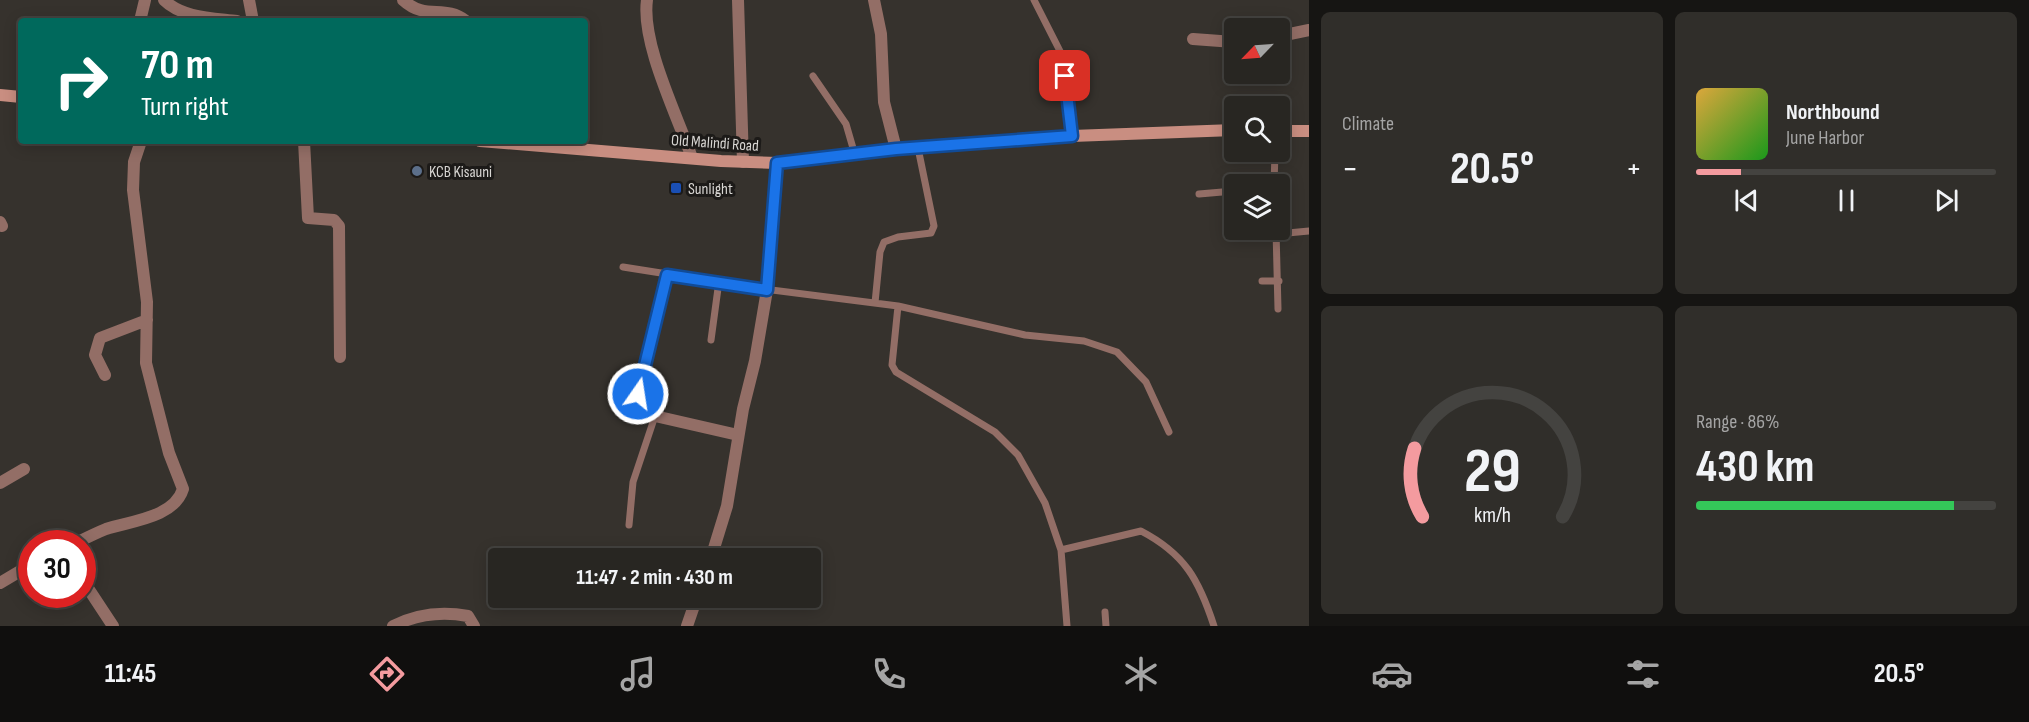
<!DOCTYPE html>
<meta charset="utf-8">
<style>
body{margin:0;font-family:"Sofia Sans Condensed",sans-serif;background:#302e2a;color:#f1f3f6;height:100vh;display:flex;flex-direction:column;font-size:22px;white-space:nowrap}
*{box-sizing:border-box;margin:0}
p{font-size:20px;color:#a5a5a5}
.icon{flex:none;width:33px;height:33px;fill:none;stroke:currentColor;stroke-width:2;stroke-linecap:round;stroke-linejoin:round}
.map{position:relative;flex:1;overflow:hidden}
.sheet{display:flex;flex-direction:column;gap:12px;padding:12px;background:#161513;width:720px}
.sheet>*{flex:none}
.hud{position:absolute;left:18px;top:18px;width:570px;height:126px;border-radius:6px;box-shadow:0 3px 15px #0003,0 0 0 2px #444340;background:#00695c;color:#fff;overflow:hidden}
.needle{width:39px;rotate:245deg}
.fabs{position:absolute;left:1224px;top:18px;display:grid;gap:12px}
.fabs a{display:grid;place-items:center;width:66px;height:66px;border-radius:6px;background:#282622;box-shadow:0 3px 15px #0003,0 0 0 2px #444340;font-size:30px}
.speed{position:absolute;left:18px;top:530px;display:flex;gap:12px;font-size:30px;font-weight:700;text-align:center}
.speed>*{display:grid;place-content:center;width:78px;height:78px;border-radius:50%;background:#282622;box-shadow:0 3px 15px #0003,0 0 0 2px #444340;line-height:1}
.speed .limit{border:9px solid #d22;background:#fff;color:#111}
.pin{position:absolute;display:grid;place-items:center;width:51px;height:51px;color:#fff;margin:-26px;border-radius:12px;box-shadow:0 3px 9px #0006}
.me{position:absolute;width:66px;margin:-33px;rotate:13deg;stroke-linejoin:round;filter:drop-shadow(0 0 4px #0008)}
.turn{display:flex;align-items:center;gap:21px;height:126px;padding:0 24px;font-size:27px}
.turn .icon{width:78px;height:78px;stroke-width:2.5}
.turn b{display:block;font-size:42px;line-height:51px}
.big{font-size:45px;font-weight:700;line-height:1.1}
.sheet .tile{flex:1;display:flex;flex-direction:column;justify-content:center;gap:9px;min-width:0;padding:0 21px;border-radius:9px;background:#302e2a}
.sheet .dial{align-items:center;gap:0}
.dial svg{height:156px;overflow:visible;fill:none;stroke:#444340;stroke-width:7;stroke-linecap:round;text-anchor:middle}
.dial text{fill:#f1f3f6;stroke:none}
.song{display:flex;align-items:center;gap:18px}
.cover{width:72px;height:72px;border-radius:9px;background:linear-gradient(135deg,hsl(40 70% 55%),hsl(120 70% 35%))}
.played{height:6px;border-radius:3px;background:linear-gradient(90deg,#f49b9f 15%,#444340 15%)}
.keys{display:flex;justify-content:space-around;direction:ltr}
.heat{display:flex;justify-content:space-between;align-items:center;font-size:33px;direction:ltr}
.charge{height:9px;border-radius:4px;background:linear-gradient(90deg,#34c759 86%,#444340 0)}
.sheet .tiles{flex:1;display:grid;gap:12px;grid-template-columns:repeat(2,1fr)}
.trip{position:absolute;left:488px;top:548px;width:333px;height:60px;border-radius:6px;background:#282622;box-shadow:0 3px 15px #0003,0 0 0 2px #444340;font-weight:700;line-height:60px;text-align:center}
.tabs{display:flex;height:96px;justify-content:space-around;align-items:center;background:#100f0e;color:#a5a5a5}
.tabs .icon{width:42px;height:42px}
.tabs .current{color:#f49b9f}
.tabs b{font-size:27px;color:#f1f3f6}
main{display:flex;flex:1;min-height:0}
.map>svg:first-child{display:block}
.lines{fill:none;stroke-linecap:round;stroke-linejoin:round}
.lane{stroke:#936e66;stroke-width:7}
.street{stroke:#936e66;stroke-width:12}
.secondary{stroke:#c98e81;stroke-width:12}
.route-casing{stroke:#114b97;stroke-width:15}
.route{stroke:#1a73e8;stroke-width:10}
.service-dot{fill:#5c6f8a;stroke:#1c1a18;stroke-width:2}
.transit-dot{fill:#1a4fb4;stroke:#1c1a18;stroke-width:2}
.labels{text-anchor:middle;stroke-width:6;stroke-linejoin:round;paint-order:stroke}
.street-label{font-size:16px;fill:#d8d6d3;stroke:#1c1a18}
.poi-label{font-size:16px;fill:#d8d6d3;stroke:#1c1a18;text-anchor:start}
</style>
<main>
<div class="map">
<svg width="1309" height="626" viewBox="0 0 1309 626">
<rect width="100%" height="100%" fill="#36322d"/>
<g class="lines">
<path class="lane" d="M 1034,0 L 1063,57 L 1072,136
M 813,76 L 846,124 L 855,155
M 1274,184 L 1275,153
M 1199,194 L 1234,191
M 1276,230 L 1278,309
M 1277,234 L 1309,231
M 623,267 L 756,288 L 898,306 L 1025,335 L 1084,341 L 1117,352 L 1146,382 L 1169,432
M 1262,281 L 1279,281
M 875,303 L 880,252 L 884,242 L 898,237 L 931,233 L 934,226 L 918,148
M 898,306 L 892,365 L 896,372 L 995,432 L 1018,455 L 1045,503 L 1061,550 L 1067,626
M 711,340 L 719,281
M 629,525 L 633,482 L 655,416
M 1061,550 L 1141,531 C 1185,554 1199,580 1214,626
M 1105,612 L 1106,626"/>
<path class="street" d="M 164,0 C 182,18 213,18 237,21
M 249,0 L 253,21
M 403,0 C 426,21 444,4 466,21
M 647,0 C 641,43 677,115 692,158
M 738,0 L 743,162
M 874,0 L 881,34 L 884,102 L 896,149
M 140,21 L 145,0
M 1280,36 L 1309,30
M 1193,39 L 1234,42
M 304,141 L 308,218 L 334,220 L 339,226 L 340,357
M 0,222 L 2,226
M 667,275 L 638,394 L 641,408 L 655,416 L 738,435
M 105,375 L 95,355 L 100,338 L 147,320
M 0,483 L 24,469
M 76,543 C 86,538 96,533 106,529 C 130,521 174,518 183,489 L 169,453 L 146,363 L 147,302 L 133,190 L 134,162 L 141,141
M 711,558 L 727,506 L 743,409 L 755,361 L 767,290 L 777,163
M 82,579 L 113,626
M 0,583 L 32,564
M 393,626 C 417,614 442,611 468,616 L 474,626
M 687,626 L 697,597"/>
<path class="secondary" d="M 0,95 L 21,97
M 1280,131 L 1309,131
M 480,141 L 721,161 L 777,163 L 896,149 L 1072,136 L 1234,130"/>
</g>
<g class="lines">
<g class="route-casing">
<path id="route" d="M 638,394 L 667,275 L 767,290 L 777,163 L 896,149 L 1072,136 L 1065,76"/>
</g>
<use href="#route" class="route"/>
</g>
<circle class="service-dot" cx="417" cy="171" r="6"/>
<rect class="transit-dot" x="670" y="182" width="12" height="12" rx="3"/>
<g class="labels">
<g class="street-label">
<text transform="translate(715 142) rotate(4)" y="6">Old Malindi Road</text>
</g>
<g class="poi-label">
<text x="429" y="177">KCB Kisauni</text>
<text x="688" y="194">Sunlight</text>
</g>
</g>
</svg>
<div class="fabs">
<a><svg class="needle" viewBox="-14 -14 28 28"><path d="M0-13l5 13h-10z" fill="#e53935"/><path d="M0 13l5-13h-10z" fill="#a5a5a5"/></svg></a>
<a><svg class="icon" aria-label="search" viewBox="0 0 24 24"><circle cx="10" cy="10" r="6"/><path d="M15 15l6 6"/></svg></a>
<a><svg class="icon" aria-label="layers" viewBox="0 0 24 24"><path d="M12 4l9 5-9 5-9-5zM3 14l9 5 9-5"/></svg></a>
</div>
<div class="speed"><div class="limit">30</div></div>
<div class="pin" style="left:1065px;top:76px;background:#d93025"><svg class="icon" aria-label="arrive" viewBox="0 0 24 24"><path d="M6 21V4h12l-3 4 3 4H6"/></svg></div>
<svg class="me" style="left:638px;top:394px" viewBox="-20 -20 40 40"><circle r="17" fill="#1a73e8" stroke="#fff" stroke-width="3"/><path d="M0-11L8 9 0 5-8 9z" fill="#fff"/></svg>
<div class="trip">11:47 · 2 min · 430 m</div>
<div class="hud">
<div class="turn"><svg class="icon" aria-label="right" viewBox="0 0 24 24"><path d="M7 20v-9h11M14 6l5 5-5 5"/></svg><div><b>70 m</b>Turn right</div></div>
</div>
</div>
<section class="sheet">
<div class="tiles">
<div class="tile"><p>Climate</p>
<div class="heat"><a>−</a><b class="big">20.5°</b><a>+</a></div>
</div>
<div class="tile">
<div class="song"><i class="cover"></i><div><b>Northbound</b><p>June Harbor</p></div></div>
<div class="played"></div>
<div class="keys"><svg class="icon" aria-label="previous" viewBox="0 0 24 24"><path d="M18 5L8 12l10 7zM5 5v14"/></svg><svg class="icon" aria-label="pause" viewBox="0 0 24 24"><path d="M8 5v14M16 5v14"/></svg><svg class="icon" aria-label="next" viewBox="0 0 24 24"><path d="M6 5l10 7-10 7zM19 5v14"/></svg></div>
</div>
<div class="tile dial"><svg viewBox="0 0 100 80">
<path d="M14 69A42 42 0 1 1 86 69"/>
<path d="M14 69A42 42 0 0 1 10 34" stroke="#f49b9f"/>
<text x="50" y="56" font-size="32" font-weight="700">29</text>
<text x="50" y="72" font-size="11">km/h</text>
</svg></div>
<div class="tile"><p>Range · 86%</p><b class="big">430 km</b><div class="charge"></div></div>
</div>
</section>
</main>
<nav class="tabs">
<b>11:45</b>
<svg class="icon current" aria-label="directions" viewBox="0 0 24 24"><path d="M12 3l9 9-9 9-9-9zM9 14v-3h6M13 9l2 2-2 2"/></svg>
<svg class="icon" aria-label="music" viewBox="0 0 24 24"><path d="M9 18V5l10-2v13"/><circle cx="6" cy="18" r="3"/><circle cx="16" cy="16" r="3"/></svg>
<svg class="icon" aria-label="phone" viewBox="0 0 24 24"><path d="M5 4h4l2 5-3 2q2 4 5 5l2-3 5 2v4C11 20 4 13 5 4z"/></svg>
<svg class="icon" aria-label="climate" viewBox="0 0 24 24"><path d="M12 3v18M4 7l16 10M4 17L20 7"/></svg>
<svg class="icon" aria-label="car" viewBox="0 0 24 24"><path d="M5 17H2v-5l4-1 3-4h7l3 4 3 1v5h-3M9 17h6M6 11h13"/><circle cx="7" cy="17" r="2"/><circle cx="17" cy="17" r="2"/></svg>
<svg class="icon" aria-label="filters" viewBox="0 0 24 24"><path d="M4 7h16M4 17h16"/><circle cx="9" cy="7" r="2"/><circle cx="15" cy="17" r="2"/></svg>
<b>20.5°</b>
</nav>
